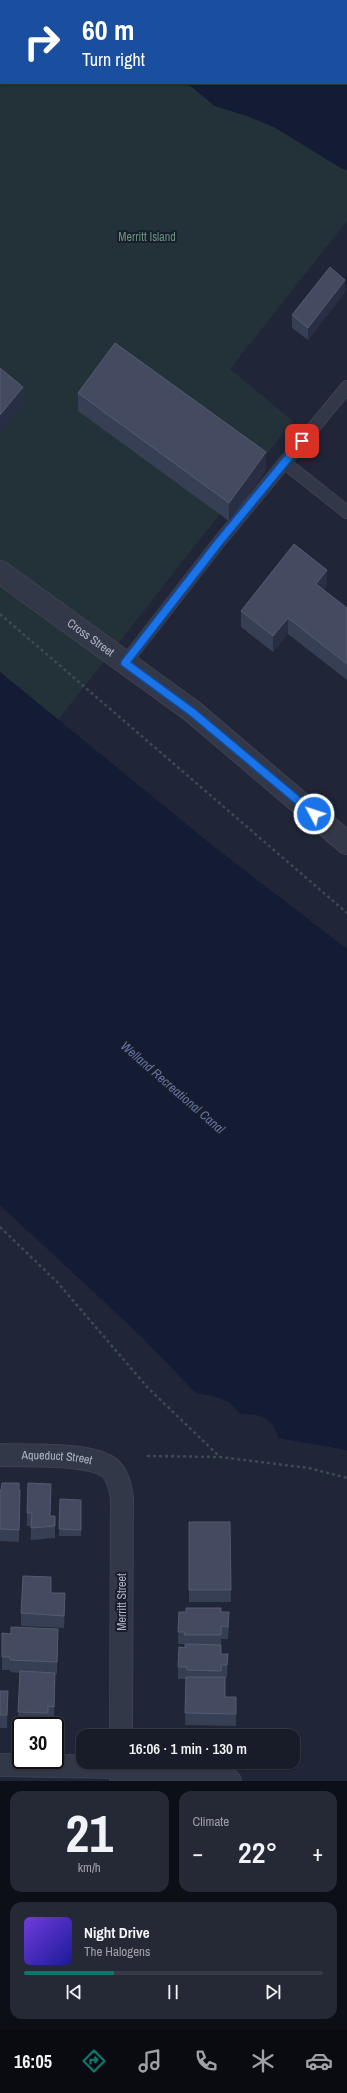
<!DOCTYPE html>
<meta charset="utf-8">
<style>
body{margin:0;font-family:"Archivo Narrow",sans-serif;background:#252935;color:#f1f3f6;height:100vh;display:flex;flex-direction:column;font-size:15px;white-space:nowrap}
*{box-sizing:border-box;margin:0}
p{font-size:13px;color:#9fa1a8}
.icon{flex:none;width:22px;height:22px;fill:none;stroke:currentColor;stroke-width:2;stroke-linecap:round;stroke-linejoin:round}
.map{position:relative;height:1781px;overflow:hidden}
.panel{display:flex;flex-direction:column;gap:10px;padding:10px;background:#0d0f17;flex:1}
.panel>*{flex:none}
.hud{position:absolute;left:0px;top:0px;width:347px;height:84px;box-shadow:0 1px 3px #0004,0 0 0 1px #363a46;background:#1a4fa0;color:#fff;overflow:hidden}
.speed{position:absolute;left:12px;top:1717px;display:flex;gap:8px;font-size:20px;font-weight:700;text-align:center}
.speed>*{display:grid;place-content:center;width:52px;height:52px;border-radius:50%;background:#181c29;box-shadow:0 1px 3px #0004,0 0 0 1px #363a46;line-height:1}
.speed .limit{border:2px solid #111;border-radius:6px;background:#fff;color:#111}
.pin{position:absolute;display:grid;place-items:center;width:34px;height:34px;color:#fff;margin:-17px;border-radius:8px;box-shadow:0 2px 6px #0006}
.me{position:absolute;width:44px;margin:-22px;rotate:310deg;stroke-linejoin:round;filter:drop-shadow(0 0 3px #0008)}
.turn{display:flex;align-items:center;gap:14px;height:84px;padding:0 16px;font-size:18px}
.turn .icon{width:52px;height:52px;stroke-width:2.5}
.turn b{display:block;font-size:28px;line-height:34px}
.big{font-size:30px;font-weight:600;line-height:1.1}
.panel .tile{flex:1;display:flex;flex-direction:column;justify-content:center;gap:6px;min-width:0;padding:0 14px;border-radius:12px;background:#252935}
.panel .dial{align-items:center;gap:0}
.dial b{font-size:52px;line-height:1}
.song{display:flex;align-items:center;gap:12px}
.cover{width:48px;height:48px;border-radius:6px;background:linear-gradient(135deg,hsl(260 70% 55%),hsl(240 70% 35%))}
.played{height:4px;border-radius:2px;background:linear-gradient(90deg,#0f766e 30%,#363a46 30%)}
.keys{display:flex;justify-content:space-around;direction:ltr}
.heat{display:flex;justify-content:space-between;align-items:center;font-size:22px;direction:ltr}
.panel .tiles{flex:1;display:grid;gap:10px;grid-template-columns:1fr 1fr}
.tile:last-child{grid-column:span 2}
.trip{position:absolute;left:76px;top:1729px;width:224px;height:40px;border-radius:12px;background:#181c29;box-shadow:0 1px 3px #0004,0 0 0 1px #363a46;font-weight:600;line-height:40px;text-align:center}
.tab-bar{display:flex;height:64px;justify-content:space-around;align-items:center;background:#0a0b10;color:#9fa1a8}
.tab-bar .icon{width:28px;height:28px}
.tab-bar .current{color:#0f766e}
.tab-bar b{font-size:18px;color:#f1f3f6}
.map>svg:first-child{display:block}
.green{fill:#223238}
.water{fill:#131b35}
.lines{fill:none;stroke-linecap:round;stroke-linejoin:round}
.service-casing{stroke:#3d4151;stroke-width:14}
.minor-casing{stroke:#3d4151;stroke-width:24}
.path{stroke:#3a4b51;stroke-width:2.5;stroke-dasharray:3 3;stroke-linecap:butt}
.service{stroke:#333848;stroke-width:12}
.minor{stroke:#333848;stroke-width:22}
.wall{fill:#373f54}
.shaded-wall{fill:#282f44}
.building{fill:#444b61;stroke:#545b70}
.route-casing{stroke:#114b97;stroke-width:10}
.route{stroke:#1a73e8;stroke-width:7}
.labels{text-anchor:middle;stroke-width:4;stroke-linejoin:round;paint-order:stroke}
.park-label{font-size:12px;fill:#659579;stroke:#191d2c}
.street-label{font-size:12px;fill:#adb2c5;stroke:#191d2c}
.water-label{font-size:13px;font-style:italic;fill:#6575a5;stroke:#191d2c}
</style>
<div class="map">
<svg width="347" height="1781" viewBox="0 0 347 1781">
<rect width="100%" height="100%" fill="#202537"/>
<path class="green" d="M 0,1 L 1,83 L 187,83 L 215,106 L 250,117 L 274,127 L 341,168 L 347,170 L 347,221 L 230,369 L 293,421 L 58,720 L 0,672 Z"/>
<path class="water" d="M 347,0 L 347,170 L 341,168 L 274,127 L 250,117 L 215,106 L 187,83 L 346,83 L 346,1 L 0,1 Z
M 0,672 L 208,842 L 347,949 L 347,1450 L 279,1438 C 271,1417 263,1414 241,1414 L 229,1402 L 214,1396 L 196,1393 L 140,1335 L 0,1205 Z"/>
<g class="lines">
<g class="service-casing">
<path id="service" d="M 285,463 L 347,512
M 125,663 L 219,542 L 347,387"/>
</g>
<g class="minor-casing">
<g id="minor">
<path id="s1" d="M 0,572 L 192,711 L 347,843"/>
<path id="s2" d="M 0,1455 C 26,1456 92,1452 111,1469 C 118,1476 120,1487 122,1497 L 121,1736"/>
<path d="M 0,1765 L 121,1767"/>
<path d="M 121,1778 L 230,1781"/>
</g>
</g>
<path class="path" d="M 0,614 L 347,913
M 0,1227 L 58,1283 L 148,1388 L 220,1457 L 309,1468 L 347,1478
M 147,1456 L 220,1457"/>
<use href="#service" class="service"/>
<use href="#minor" class="minor"/>
</g>
<path class="wall" d="M 345,292 L 308,340 L 292,328 L 292,315 Z
M 78,393 L 266,470 L 229,521 L 78,411 Z
M 327,586 L 323,590 L 347,608 L 347,680 L 288,634 L 273,652 L 241,627 L 241,611 Z
M 0,1490 L 19,1490 L 20,1502 L 19,1542 L 0,1541 Z
M 51,1496 L 50,1516 L 55,1516 L 55,1538 L 31,1540 L 31,1526 L 27,1526 L 27,1513 Z
M 60,1499 L 81,1500 L 81,1536 L 59,1536 Z
M 189,1522 L 230,1522 L 231,1602 L 189,1602 Z
M 51,1593 L 65,1606 L 64,1628 L 21,1626 L 21,1613 Z
M 179,1612 L 221,1612 L 229,1625 L 228,1639 L 221,1639 L 221,1654 L 228,1654 L 227,1677 L 225,1678 L 225,1697 L 236,1697 L 236,1726 L 185,1725 L 186,1679 L 178,1679 L 178,1667 L 184,1647 L 184,1644 L 178,1644 Z
M 58,1641 L 57,1674 L 55,1674 L 54,1719 L 48,1719 L 48,1726 L 18,1724 L 20,1673 L 10,1672 L 10,1670 L 2,1670 L 2,1657 Z
M 0,1691 L 8,1691 L 7,1728 L 0,1728 Z"/>
<path class="shaded-wall" d="M 345,280 L 345,292 L 308,340 L 308,328 Z
M 23,387 L 23,405 L 0,433 L 0,415 Z
M 266,452 L 266,470 L 229,521 L 229,503 Z
M 327,570 L 327,586 L 316,600 L 316,584 Z
M 288,618 L 288,634 L 273,652 L 273,636 Z
M 20,1490 L 20,1502 L 19,1542 L 19,1530 Z
M 65,1593 L 65,1606 L 64,1628 L 64,1616 Z
M 58,1629 L 58,1641 L 57,1674 L 57,1662 Z
M 55,1673 L 55,1685 L 54,1719 L 54,1707 Z"/>
<path class="building" d="M 330,267 L 345,280 L 308,328 L 292,315 Z
M 115,343 L 266,452 L 229,503 L 78,393 Z
M 0,368 L 23,387 L 0,415 Z
M 294,544 L 327,570 L 316,584 L 347,608 L 347,664 L 288,618 L 273,636 L 241,611 Z
M 2,1483 L 19,1483 L 19,1490 L 20,1490 L 19,1530 L 0,1529 L 0,1490 L 1,1490 Z
M 28,1483 L 51,1484 L 50,1516 L 55,1516 L 55,1526 L 31,1528 L 32,1513 L 27,1513 Z
M 60,1499 L 81,1500 L 81,1530 L 59,1529 Z
M 189,1522 L 230,1522 L 231,1590 L 189,1590 Z
M 23,1576 L 51,1577 L 51,1593 L 65,1593 L 64,1616 L 21,1613 Z
M 186,1608 L 221,1608 L 221,1612 L 229,1612 L 228,1627 L 221,1626 L 221,1635 L 184,1635 L 185,1632 L 178,1632 L 179,1612 L 186,1612 Z
M 11,1627 L 58,1629 L 57,1662 L 10,1660 L 10,1657 L 2,1657 L 2,1633 L 11,1634 Z
M 186,1644 L 221,1645 L 221,1654 L 228,1654 L 227,1665 L 221,1665 L 221,1671 L 187,1670 L 187,1667 L 178,1667 L 179,1647 L 186,1648 Z
M 20,1671 L 55,1673 L 54,1707 L 48,1706 L 48,1713 L 18,1712 Z
M 186,1677 L 225,1677 L 225,1697 L 236,1697 L 236,1714 L 185,1713 Z
M 0,1691 L 8,1691 L 7,1715 L 0,1715 Z"/>
<g class="lines">
<g class="route-casing">
<path id="route" d="M 302,441 L 219,542 L 125,663 L 192,712 L 314,814"/>
</g>
<use href="#route" class="route"/>
</g>
<g class="labels">
<g class="park-label">
<text x="147" y="241">Merritt Island</text>
</g>
<g class="street-label">
<text dy="4" stroke="none"><textPath href="#s1" startOffset="112">Cross Street</textPath></text>
<text dy="4" stroke="none"><textPath href="#s2" startOffset="57">Aqueduct Street</textPath></text>
<text transform="translate(122 1602) rotate(-90)" y="4">Merritt Street</text>
</g>
<g class="water-label">
<text transform="translate(173 1087) rotate(41)" y="5">Welland Recreational Canal</text>
</g>
</g>
</svg>
<div class="speed"><div class="limit">30</div></div>
<div class="pin" style="left:302px;top:441px;background:#d93025"><svg class="icon" aria-label="arrive" viewBox="0 0 24 24"><path d="M6 21V4h12l-3 4 3 4H6"/></svg></div>
<svg class="me" style="left:314px;top:814px" viewBox="-20 -20 40 40"><circle r="17" fill="#1a73e8" stroke="#fff" stroke-width="3"/><path d="M0-11L8 9 0 5-8 9z" fill="#fff"/></svg>
<div class="trip">16:06 · 1 min · 130 m</div>
<div class="hud">
<div class="turn"><svg class="icon" aria-label="right" viewBox="0 0 24 24"><path d="M7 20v-9h11M14 6l5 5-5 5"/></svg><div><b>60 m</b>Turn right</div></div>
</div>
</div>
<section class="panel">
<div class="tiles">
<div class="tile dial"><b>21</b><p>km/h</p></div>
<div class="tile"><p>Climate</p>
<div class="heat"><a>−</a><b class="big">22°</b><a>+</a></div>
</div>
<div class="tile">
<div class="song"><i class="cover"></i><div><b>Night Drive</b><p>The Halogens</p></div></div>
<div class="played"></div>
<div class="keys"><svg class="icon" aria-label="previous" viewBox="0 0 24 24"><path d="M18 5L8 12l10 7zM5 5v14"/></svg><svg class="icon" aria-label="pause" viewBox="0 0 24 24"><path d="M8 5v14M16 5v14"/></svg><svg class="icon" aria-label="next" viewBox="0 0 24 24"><path d="M6 5l10 7-10 7zM19 5v14"/></svg></div>
</div>
</div>
</section>
<nav class="tab-bar">
<b>16:05</b>
<svg class="icon current" aria-label="directions" viewBox="0 0 24 24"><path d="M12 3l9 9-9 9-9-9zM9 14v-3h6M13 9l2 2-2 2"/></svg>
<svg class="icon" aria-label="music" viewBox="0 0 24 24"><path d="M9 18V5l10-2v13"/><circle cx="6" cy="18" r="3"/><circle cx="16" cy="16" r="3"/></svg>
<svg class="icon" aria-label="phone" viewBox="0 0 24 24"><path d="M5 4h4l2 5-3 2q2 4 5 5l2-3 5 2v4C11 20 4 13 5 4z"/></svg>
<svg class="icon" aria-label="climate" viewBox="0 0 24 24"><path d="M12 3v18M4 7l16 10M4 17L20 7"/></svg>
<svg class="icon" aria-label="car" viewBox="0 0 24 24"><path d="M5 17H2v-5l4-1 3-4h7l3 4 3 1v5h-3M9 17h6M6 11h13"/><circle cx="7" cy="17" r="2"/><circle cx="17" cy="17" r="2"/></svg>
</nav>
